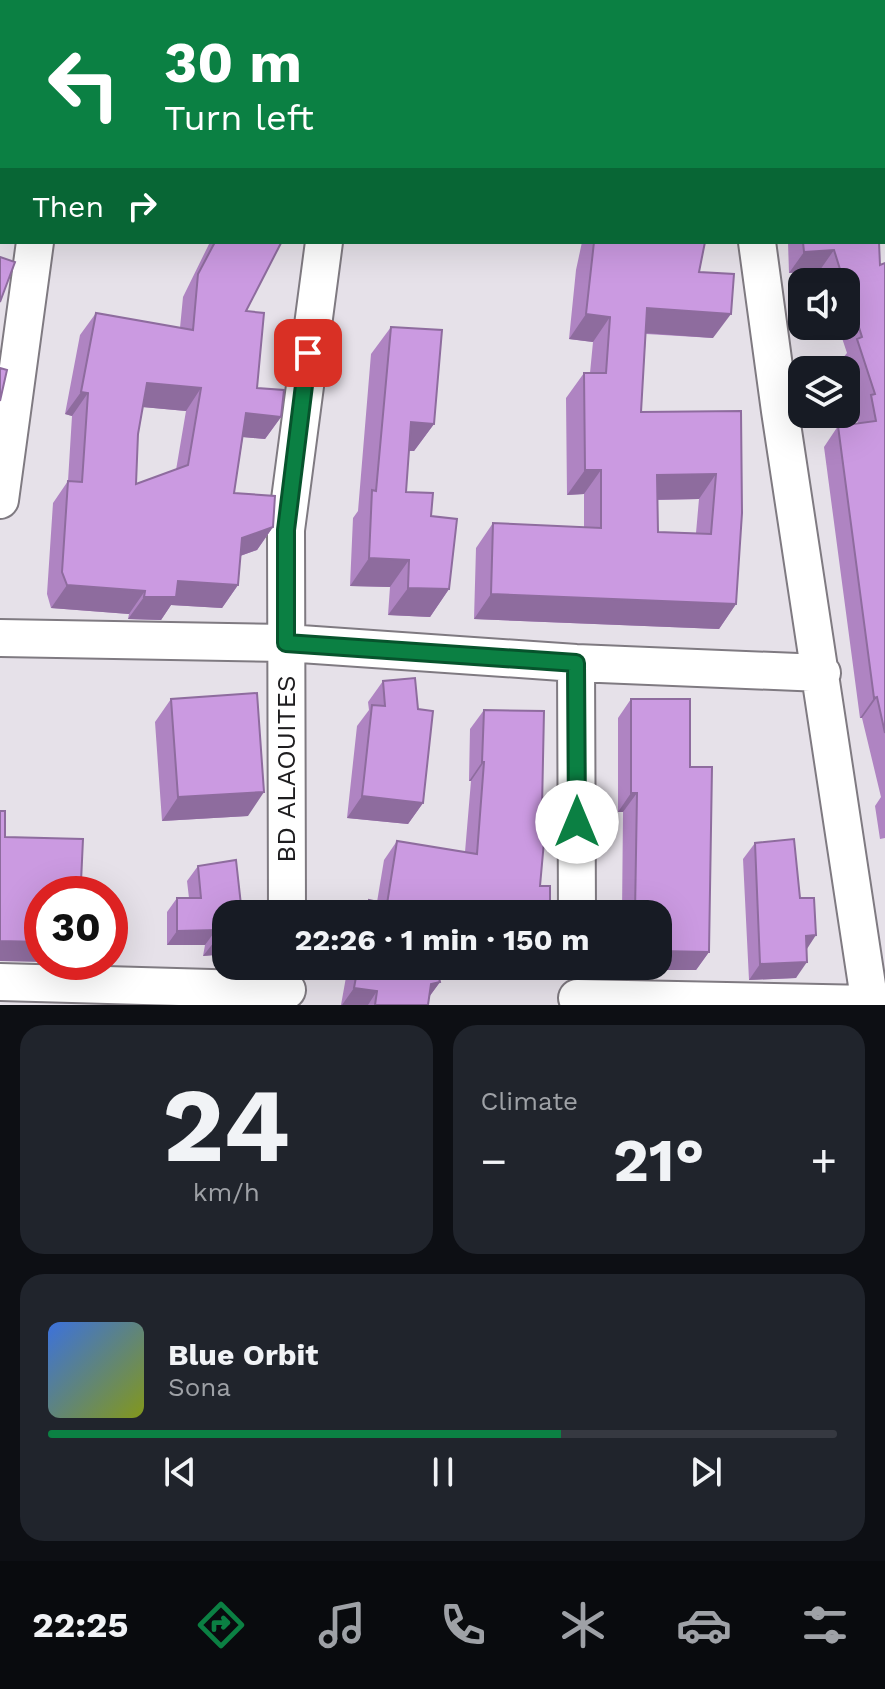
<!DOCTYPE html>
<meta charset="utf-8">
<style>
body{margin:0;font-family:"Work Sans",sans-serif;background:#20242c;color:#f1f3f6;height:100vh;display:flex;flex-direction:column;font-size:30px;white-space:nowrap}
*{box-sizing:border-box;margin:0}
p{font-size:26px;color:#9ea1a6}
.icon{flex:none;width:44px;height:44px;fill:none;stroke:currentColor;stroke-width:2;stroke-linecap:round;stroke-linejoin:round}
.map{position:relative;height:1005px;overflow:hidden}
.details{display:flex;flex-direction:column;gap:20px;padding:20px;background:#0d0f14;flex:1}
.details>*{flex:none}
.hud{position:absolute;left:0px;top:0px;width:886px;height:244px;box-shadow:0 8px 32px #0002;background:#0b8043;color:#fff;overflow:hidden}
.buttons{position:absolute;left:788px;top:268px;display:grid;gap:16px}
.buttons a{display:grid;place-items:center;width:72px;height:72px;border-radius:16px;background:#171b24;box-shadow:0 8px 32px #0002;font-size:40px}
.speed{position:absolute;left:24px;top:876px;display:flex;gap:16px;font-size:40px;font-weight:700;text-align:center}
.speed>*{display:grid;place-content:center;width:104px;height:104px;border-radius:50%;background:#171b24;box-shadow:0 8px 32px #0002;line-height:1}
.speed .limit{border:12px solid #d22;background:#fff;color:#111}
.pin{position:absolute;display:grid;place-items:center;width:68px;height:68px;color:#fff;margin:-34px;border-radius:16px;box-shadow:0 4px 12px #0006}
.me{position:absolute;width:88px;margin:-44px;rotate:0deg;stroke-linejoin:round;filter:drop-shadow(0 0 6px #0008)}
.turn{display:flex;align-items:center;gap:28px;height:168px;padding:0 32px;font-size:36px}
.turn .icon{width:104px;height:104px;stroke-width:2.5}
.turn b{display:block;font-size:56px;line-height:68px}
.then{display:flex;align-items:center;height:76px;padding:0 32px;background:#0003;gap:16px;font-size:30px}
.big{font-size:60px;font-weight:700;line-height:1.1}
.details .card{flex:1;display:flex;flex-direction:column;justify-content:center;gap:12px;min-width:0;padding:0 28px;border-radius:24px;background:#20242c}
.details .dial{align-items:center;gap:0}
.dial b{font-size:104px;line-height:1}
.song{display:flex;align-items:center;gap:24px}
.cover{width:96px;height:96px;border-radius:12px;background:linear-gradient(135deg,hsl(220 70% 55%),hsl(70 70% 35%))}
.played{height:8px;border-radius:4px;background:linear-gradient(90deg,#0b8043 65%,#363941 65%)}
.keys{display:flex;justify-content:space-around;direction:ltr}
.heat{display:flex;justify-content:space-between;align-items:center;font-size:44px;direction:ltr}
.details .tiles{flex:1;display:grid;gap:20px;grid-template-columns:1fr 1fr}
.card:last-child{grid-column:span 2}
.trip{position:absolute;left:212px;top:900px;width:460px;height:80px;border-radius:24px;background:#171b24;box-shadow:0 8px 32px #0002;font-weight:700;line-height:80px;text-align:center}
.dock{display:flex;height:128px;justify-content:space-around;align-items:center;background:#090b0e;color:#9ea1a6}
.dock .icon{width:56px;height:56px}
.dock .active{color:#0b8043}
.dock b{font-size:36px;color:#f1f3f6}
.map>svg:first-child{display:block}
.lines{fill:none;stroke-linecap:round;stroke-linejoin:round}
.minor-casing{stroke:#7f7a81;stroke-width:40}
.minor{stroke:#fff;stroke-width:36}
.wall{fill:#af84c2;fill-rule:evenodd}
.shaded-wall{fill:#8e6c9e}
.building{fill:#cb9ae1;stroke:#8e6c9e;stroke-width:2;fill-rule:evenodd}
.route-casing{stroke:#07532c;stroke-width:20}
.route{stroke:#0b8043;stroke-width:14}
.labels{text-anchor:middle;stroke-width:6;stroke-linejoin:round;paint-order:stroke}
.street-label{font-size:26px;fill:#1e1d1f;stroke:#fff}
</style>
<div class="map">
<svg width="885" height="1005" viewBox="0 0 885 1005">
<rect width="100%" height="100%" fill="#e6e1e9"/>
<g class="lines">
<g class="minor-casing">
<path id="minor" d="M 738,0 L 738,2
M 76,2 L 76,0
M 358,2 L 358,0
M 757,242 L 780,411 L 870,1005
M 0,500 L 35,242
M 0,638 L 286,643 L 576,663 L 822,673
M 576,663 L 577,914
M 287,914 L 286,530 L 324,242
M 0,982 L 287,990
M 577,998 L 870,1004"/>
</g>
<use href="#minor" class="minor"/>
</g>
<path class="wall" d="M 775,0 L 885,0 L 884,181 L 884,2 L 775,2 Z
M 210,242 L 278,242 L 246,311 L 257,388 L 281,417 L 265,439 L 243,437 L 234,493 L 273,527 L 257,550 L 240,556 L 238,585 L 222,608 L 171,605 L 161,620 L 128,619 L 129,614 L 51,608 L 47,594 L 53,503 L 68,481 L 72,416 L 65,414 L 80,335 L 96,313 L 180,328 L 183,297 ZM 143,407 L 186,411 L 176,470 L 136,484 L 138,434 Z
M 582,242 L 705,242 L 699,272 L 713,338 L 646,334 L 641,412 L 741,411 L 736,604 L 719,629 L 474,619 L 476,548 L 493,523 L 584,527 L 584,494 L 567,495 L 566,398 L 584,373 L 590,373 L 593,342 L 569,339 L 576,270 ZM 699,499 L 696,533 L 658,532 L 658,500 Z
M 788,242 L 879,242 L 880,265 L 885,263 L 885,838 L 880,839 L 875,806 L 881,797 L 862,718 L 860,718 L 824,447 L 838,426 L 858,424 L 856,415 L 859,411 L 842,359 L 847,353 L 838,326 L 846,326 L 846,282 L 823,282 L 820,270 L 789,273 Z
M 391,327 L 434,424 L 414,451 L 409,451 L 406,492 L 431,516 L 449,589 L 430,617 L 388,615 L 390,587 L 350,586 L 353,518 L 358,511 L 371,354 Z
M 383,681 L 423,803 L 408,824 L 347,818 L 357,726 L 369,710 L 368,702 Z
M 171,699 L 248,816 L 162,821 L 155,722 Z
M 631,699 L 690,767 L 709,952 L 696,970 L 621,970 L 621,966 L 658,966 L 658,914 L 622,914 L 623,812 L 618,812 L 618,718 Z
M 484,710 L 550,914 L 359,914 L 369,900 L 377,902 L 384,860 L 397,841 L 465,852 L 471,781 L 469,781 L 470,729 Z
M 755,843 L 807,949 L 796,978 L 749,980 L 743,859 Z
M 198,866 L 226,914 L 226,954 L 203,956 L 205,945 L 167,945 L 167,912 L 177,898 L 189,898 L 187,881 Z
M 348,966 L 542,966 L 536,974 L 518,975 L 514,980 L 439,979 L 440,982 L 429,997 L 428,1005 L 341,1005 Z"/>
<path class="shaded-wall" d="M 405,0 L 488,0 L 496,2 L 410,2 Z
M 834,250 L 820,270 L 789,273 L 804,252 Z
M 647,308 L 731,314 L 713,338 L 630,332 Z
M 586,314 L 610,317 L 593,342 L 569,339 Z
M 147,383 L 201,388 L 186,411 L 131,406 Z
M 81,392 L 88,393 L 72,416 L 65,414 Z
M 246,413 L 281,417 L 265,439 L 231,436 Z
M 411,422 L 434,424 L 414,451 L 392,450 Z
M 585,470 L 601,470 L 584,494 L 567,495 Z
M 716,474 L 699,499 L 640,500 L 657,475 Z
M 273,527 L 257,550 L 226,561 L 242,538 Z
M 369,558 L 409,560 L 390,587 L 350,586 Z
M 178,581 L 238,585 L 222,608 L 171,605 L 161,620 L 128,619 L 144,597 Z
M 67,585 L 145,591 L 129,614 L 51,608 Z
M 408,588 L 449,589 L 430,617 L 388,615 Z
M 491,594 L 736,604 L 719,629 L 474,619 Z
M 877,697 L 862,718 L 860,718 L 874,698 Z
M 482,762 L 484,762 L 471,781 L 469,781 Z
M 264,792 L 248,816 L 162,821 L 178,797 Z
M 631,793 L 637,793 L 623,812 L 618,812 Z
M 362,796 L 423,803 L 408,824 L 347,818 Z
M 216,930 L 205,945 L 167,945 L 177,931 Z
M 816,935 L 805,952 L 806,936 Z
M 0,941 L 42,942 L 42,962 L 0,961 Z
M 226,941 L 226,954 L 203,956 L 214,942 Z
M 658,951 L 709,952 L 696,970 L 621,970 L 624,966 L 658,966 Z
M 43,962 L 83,962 L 82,963 Z
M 807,962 L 796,978 L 749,980 L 760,964 Z
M 429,966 L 542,966 L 536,974 L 518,975 L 514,980 L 421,978 Z
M 440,982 L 426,1001 L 431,984 Z
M 354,988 L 377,991 L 368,1005 L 342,1005 Z"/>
<path class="building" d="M 144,0 L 189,0 L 189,2 L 144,2 Z
M 788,0 L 885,0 L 885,161 L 884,161 L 884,2 L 788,2 Z
M 0,4 L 2,5 L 2,209 L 0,214 Z
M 215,242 L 278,242 L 281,243 L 246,311 L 264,313 L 257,388 L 284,390 L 281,417 L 246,413 L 234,493 L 275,496 L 273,527 L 242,538 L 238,585 L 178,581 L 176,597 L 144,597 L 145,591 L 67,585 L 62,572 L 68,481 L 82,482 L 88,393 L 81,392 L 96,313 L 193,330 L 198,274 ZM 147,383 L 201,388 L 188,465 L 136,484 L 138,434 Z
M 594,242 L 705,242 L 699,272 L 734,274 L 731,314 L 647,308 L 641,412 L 741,411 L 742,513 L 736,604 L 491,594 L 493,523 L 601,528 L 601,470 L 585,470 L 584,373 L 606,373 L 610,317 L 586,314 ZM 716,474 L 711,534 L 658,532 L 657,475 Z
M 803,242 L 879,242 L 880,265 L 885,263 L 885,733 L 877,697 L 874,698 L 838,426 L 876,421 L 871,395 L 875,394 L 857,339 L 862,337 L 846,287 L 846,282 L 844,282 L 834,250 L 804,252 Z
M 0,257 L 15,262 L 0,302 Z
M 391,327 L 442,330 L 434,424 L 411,422 L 406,492 L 433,493 L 431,516 L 457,519 L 449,589 L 408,588 L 409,560 L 369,558 L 372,490 L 376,491 Z
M 0,368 L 7,370 L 0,401 Z
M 415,678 L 418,709 L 433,711 L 423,803 L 362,796 L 372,705 L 385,706 L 383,681 Z
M 257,693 L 264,792 L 178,797 L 171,699 Z
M 631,699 L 690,699 L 690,767 L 712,767 L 709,952 L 658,951 L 658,914 L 635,914 L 637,793 L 631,793 Z
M 484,710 L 544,711 L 542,808 L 547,808 L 540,886 L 550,886 L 550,914 L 367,914 L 369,900 L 387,904 L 397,841 L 477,854 L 484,762 L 482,762 Z
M 0,811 L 5,811 L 5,837 L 83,839 L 81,882 L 98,882 L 97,894 L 42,894 L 42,942 L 0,941 Z
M 794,839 L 800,898 L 814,898 L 816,935 L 806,936 L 807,962 L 760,964 L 755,843 Z
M 236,860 L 242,914 L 226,914 L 226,941 L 214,942 L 216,930 L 177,931 L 177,898 L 201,898 L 198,866 Z
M 358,966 L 436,966 L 440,982 L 431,984 L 428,1005 L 375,1005 L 377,991 L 354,988 Z"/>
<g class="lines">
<g class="route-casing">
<path id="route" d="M 308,353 L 286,530 L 286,643 L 576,663 L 577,822"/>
</g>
<use href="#route" class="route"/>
</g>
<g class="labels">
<g class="street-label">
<text transform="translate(286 769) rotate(-90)" y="9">BD ALAOUITES</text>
</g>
</g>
</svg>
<div class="buttons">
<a><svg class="icon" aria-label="sound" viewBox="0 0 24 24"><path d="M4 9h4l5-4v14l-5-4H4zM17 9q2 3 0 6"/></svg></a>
<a><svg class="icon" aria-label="layers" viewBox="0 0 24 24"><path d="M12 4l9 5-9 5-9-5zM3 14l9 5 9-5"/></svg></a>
</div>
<div class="speed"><div class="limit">30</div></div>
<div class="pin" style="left:308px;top:353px;background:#d93025"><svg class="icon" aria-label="arrive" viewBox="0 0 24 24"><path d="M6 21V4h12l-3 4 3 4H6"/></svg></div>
<svg class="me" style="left:577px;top:822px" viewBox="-20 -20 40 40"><circle r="19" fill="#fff"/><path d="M0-13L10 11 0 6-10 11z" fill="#0b8043"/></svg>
<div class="trip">22:26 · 1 min · 150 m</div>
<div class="hud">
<div class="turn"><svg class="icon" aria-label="left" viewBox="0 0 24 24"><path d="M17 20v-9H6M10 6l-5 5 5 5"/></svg><div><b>30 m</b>Turn left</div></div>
<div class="then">Then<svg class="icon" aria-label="right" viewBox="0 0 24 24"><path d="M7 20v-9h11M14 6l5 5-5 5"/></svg></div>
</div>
</div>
<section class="details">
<div class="tiles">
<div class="card dial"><b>24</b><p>km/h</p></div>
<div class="card"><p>Climate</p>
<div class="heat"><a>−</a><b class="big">21°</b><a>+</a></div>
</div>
<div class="card">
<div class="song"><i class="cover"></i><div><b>Blue Orbit</b><p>Sona</p></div></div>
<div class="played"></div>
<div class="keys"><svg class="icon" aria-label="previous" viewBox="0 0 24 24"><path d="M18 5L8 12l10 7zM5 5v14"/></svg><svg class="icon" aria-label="pause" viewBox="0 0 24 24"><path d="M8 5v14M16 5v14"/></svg><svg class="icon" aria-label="next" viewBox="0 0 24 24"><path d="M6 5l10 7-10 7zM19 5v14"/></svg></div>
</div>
</div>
</section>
<nav class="dock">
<b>22:25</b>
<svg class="icon active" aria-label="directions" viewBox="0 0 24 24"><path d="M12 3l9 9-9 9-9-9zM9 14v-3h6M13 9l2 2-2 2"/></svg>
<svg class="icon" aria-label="music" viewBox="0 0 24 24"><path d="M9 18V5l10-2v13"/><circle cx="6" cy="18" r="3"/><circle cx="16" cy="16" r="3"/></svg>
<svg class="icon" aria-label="phone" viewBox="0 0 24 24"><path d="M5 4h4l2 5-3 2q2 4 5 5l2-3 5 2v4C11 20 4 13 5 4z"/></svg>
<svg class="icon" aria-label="climate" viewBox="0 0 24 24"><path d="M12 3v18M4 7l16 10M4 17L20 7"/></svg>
<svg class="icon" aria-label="car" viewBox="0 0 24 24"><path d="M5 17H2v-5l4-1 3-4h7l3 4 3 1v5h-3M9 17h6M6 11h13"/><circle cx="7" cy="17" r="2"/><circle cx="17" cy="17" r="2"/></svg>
<svg class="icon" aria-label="filters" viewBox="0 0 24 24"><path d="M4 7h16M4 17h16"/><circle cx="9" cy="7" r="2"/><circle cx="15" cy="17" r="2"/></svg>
</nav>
